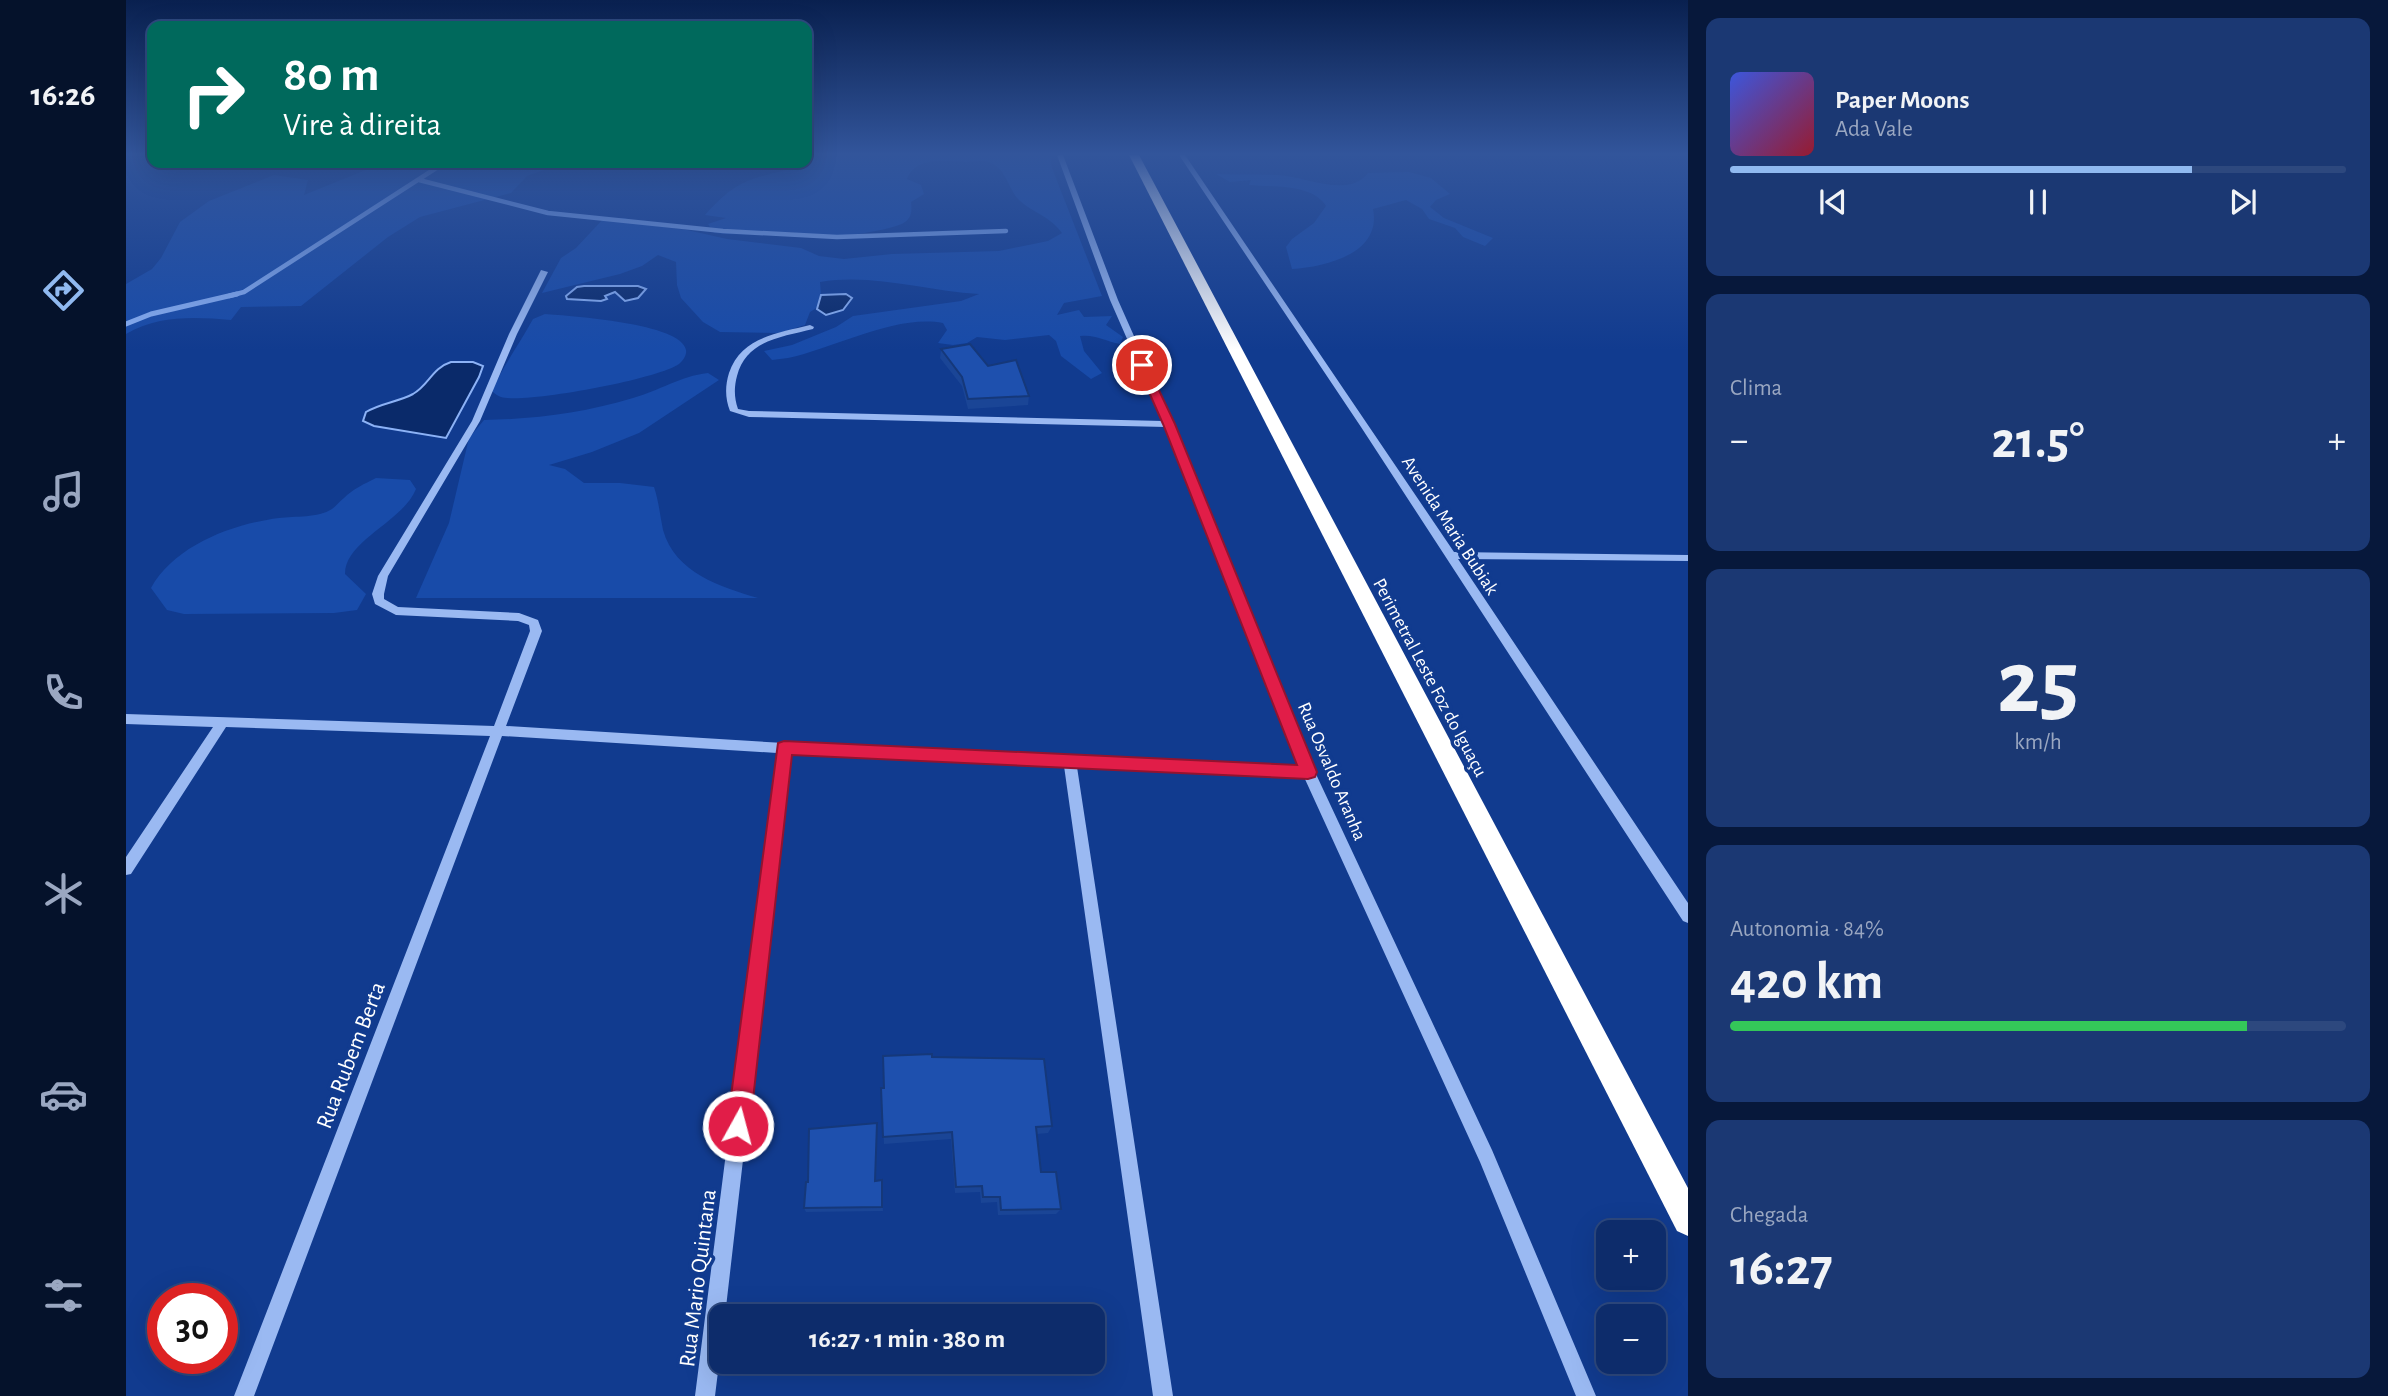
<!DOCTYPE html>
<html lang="pt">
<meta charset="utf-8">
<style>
body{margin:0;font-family:"Alegreya Sans",sans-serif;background:#1b3873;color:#f1f3f6;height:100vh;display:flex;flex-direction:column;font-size:26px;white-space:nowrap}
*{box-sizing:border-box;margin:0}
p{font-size:23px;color:#9aa7c1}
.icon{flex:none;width:38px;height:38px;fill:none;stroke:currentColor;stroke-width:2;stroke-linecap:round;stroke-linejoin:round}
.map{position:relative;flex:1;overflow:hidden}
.side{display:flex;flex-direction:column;gap:18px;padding:18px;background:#07183b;width:700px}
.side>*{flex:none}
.top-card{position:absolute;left:21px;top:21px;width:665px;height:147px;border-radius:14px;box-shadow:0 7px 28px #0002,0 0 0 2px #2d487e;background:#00695c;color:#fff;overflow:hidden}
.buttons{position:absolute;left:1470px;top:1220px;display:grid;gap:14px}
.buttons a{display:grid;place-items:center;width:70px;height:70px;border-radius:14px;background:#0d2c6b;box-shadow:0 7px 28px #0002,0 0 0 2px #2d487e;font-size:35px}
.speed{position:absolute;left:21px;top:1283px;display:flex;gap:14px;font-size:35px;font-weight:700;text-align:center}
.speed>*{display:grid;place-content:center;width:91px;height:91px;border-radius:50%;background:#0d2c6b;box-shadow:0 7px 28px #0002,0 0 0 2px #2d487e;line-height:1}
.speed .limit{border:10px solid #d22;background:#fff;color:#111}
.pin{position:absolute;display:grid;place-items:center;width:60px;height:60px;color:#fff;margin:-30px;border:4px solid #fff;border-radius:50%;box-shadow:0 2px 7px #0007}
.me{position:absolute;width:77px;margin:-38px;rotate:7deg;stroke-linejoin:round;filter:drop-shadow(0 0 5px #0008)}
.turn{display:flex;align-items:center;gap:24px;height:147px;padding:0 21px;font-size:32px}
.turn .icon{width:91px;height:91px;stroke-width:2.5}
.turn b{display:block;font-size:49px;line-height:60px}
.big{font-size:52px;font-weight:600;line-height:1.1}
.side .tile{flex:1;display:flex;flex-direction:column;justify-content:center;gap:10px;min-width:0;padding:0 24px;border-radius:14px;background:#1b3873}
.side .dial{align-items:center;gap:0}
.dial b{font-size:91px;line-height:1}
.song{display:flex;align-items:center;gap:21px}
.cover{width:84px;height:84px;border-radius:10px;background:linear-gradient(135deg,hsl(230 70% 55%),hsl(350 70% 35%))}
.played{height:7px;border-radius:4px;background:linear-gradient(90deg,#90b9f0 75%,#2d487e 75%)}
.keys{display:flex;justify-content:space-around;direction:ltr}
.heat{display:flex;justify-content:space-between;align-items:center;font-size:38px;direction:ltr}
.charge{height:10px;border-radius:5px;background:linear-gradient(90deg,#34c759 84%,#2d487e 0)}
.trip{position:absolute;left:583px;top:1304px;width:396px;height:70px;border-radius:14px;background:#0d2c6b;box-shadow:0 7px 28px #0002,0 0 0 2px #2d487e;font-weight:600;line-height:70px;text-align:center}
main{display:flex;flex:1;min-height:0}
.tab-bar{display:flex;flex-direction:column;width:126px;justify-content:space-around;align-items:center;background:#05122b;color:#9aa7c1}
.tab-bar .icon{width:49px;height:49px}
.tab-bar .selected{color:#90b9f0}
.tab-bar b{font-size:32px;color:#f1f3f6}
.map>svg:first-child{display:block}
.green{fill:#184ba9}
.water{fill:#0a2a6a;stroke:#8cb2f6;stroke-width:2}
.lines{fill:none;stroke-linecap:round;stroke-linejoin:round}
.stream-far1{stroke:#8cb2f6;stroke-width:4.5}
.stream{stroke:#8cb2f6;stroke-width:5}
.minor{fill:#9ab9f2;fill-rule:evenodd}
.highway{fill:#fff;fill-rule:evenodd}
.wall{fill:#1a4596}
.building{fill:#1e50ae;stroke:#15387a;stroke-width:2}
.route{fill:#e11d48;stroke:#92132f;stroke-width:2}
.labels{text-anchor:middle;stroke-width:7;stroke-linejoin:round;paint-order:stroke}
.street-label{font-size:19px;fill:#fff;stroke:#113b8f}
.near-street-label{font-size:23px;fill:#fff;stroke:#113b8f}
</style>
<main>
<nav class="tab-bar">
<b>16:26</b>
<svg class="icon selected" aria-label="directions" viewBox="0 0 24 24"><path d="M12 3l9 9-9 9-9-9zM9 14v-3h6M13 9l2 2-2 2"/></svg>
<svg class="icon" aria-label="music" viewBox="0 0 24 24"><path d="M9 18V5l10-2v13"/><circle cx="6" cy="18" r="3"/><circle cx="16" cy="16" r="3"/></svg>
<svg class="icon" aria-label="phone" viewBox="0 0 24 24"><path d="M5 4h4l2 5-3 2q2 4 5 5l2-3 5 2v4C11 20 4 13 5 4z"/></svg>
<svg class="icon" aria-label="climate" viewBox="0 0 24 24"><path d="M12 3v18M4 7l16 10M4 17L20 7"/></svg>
<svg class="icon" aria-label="car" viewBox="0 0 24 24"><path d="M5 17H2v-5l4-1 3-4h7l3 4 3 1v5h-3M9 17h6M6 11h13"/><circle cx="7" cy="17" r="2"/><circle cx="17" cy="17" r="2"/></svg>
<svg class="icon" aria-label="filters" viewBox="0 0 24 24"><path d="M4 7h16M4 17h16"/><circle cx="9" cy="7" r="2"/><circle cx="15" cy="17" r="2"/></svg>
</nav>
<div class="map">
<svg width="1562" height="1396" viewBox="0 0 1562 1396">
<rect width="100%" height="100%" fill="#113b8f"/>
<path class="green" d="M 681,155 L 924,155 L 926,168 L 976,296 L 938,303 L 931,315 L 953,310 L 958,317 L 986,316 L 980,325 L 997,337 L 994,344 C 979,341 969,334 954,336 L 958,351 L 976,373 L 965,379 L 935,356 L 930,341 L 923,335 L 879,340 L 851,337 L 841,343 L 827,345 L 812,343 L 821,330 L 817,323 C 770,314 709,348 662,358 L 646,360 L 638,351 L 666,345 L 710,327 L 727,316 L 835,301 L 853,294 C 799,291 747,273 694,282 L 695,295 L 692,307 L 684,312 L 679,325 L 653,333 L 594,332 L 577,322 L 555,298 L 551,285 L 550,262 L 532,255 L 516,266 L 494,274 L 416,293 L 435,258 L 450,248 L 478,218 L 499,218 L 515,224 L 561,230 L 601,239 L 675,248 L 693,256 L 718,259 L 766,254 L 873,251 L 922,241 L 936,233 C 924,216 907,213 893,200 C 882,189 880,167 862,162 C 856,160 847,162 840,162 C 820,161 790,156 781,179 L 795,185 L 798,194 L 785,202 C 786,209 786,217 779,222 C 767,231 705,238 689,238 C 680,238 672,232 663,232 C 638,233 614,236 588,233 L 582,224 L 600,218 L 579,215 C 608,183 619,180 660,170 L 659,163 L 681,163 Z
M 249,163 L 438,163 L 401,176 L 385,193 L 294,217 L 262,237 L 175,306 L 115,307 L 105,320 C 69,317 32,315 0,334 L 0,284 L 26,269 L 35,258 L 54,222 L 83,201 L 148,175 L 182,180 L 178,195 L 247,167 Z
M 1283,172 L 1305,178 L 1324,194 L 1310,200 L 1304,207 L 1318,218 L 1367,238 L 1359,246 L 1337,237 L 1329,228 L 1303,219 L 1296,209 L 1280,200 L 1247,209 C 1256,253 1200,267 1166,269 L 1160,247 L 1166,239 L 1188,223 L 1200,206 C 1187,184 1146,187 1123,185 L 1125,180 L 1104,182 L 1090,174 C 1111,175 1131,174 1152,175 C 1179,176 1222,199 1242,173 Z
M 419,314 C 444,316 556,323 560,350 C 561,355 557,361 553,364 C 532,379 400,404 375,397 C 372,396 368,393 366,391 C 377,366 394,343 407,319 Z
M 582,373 L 593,380 L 513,433 L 466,452 L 423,465 L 439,469 L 458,483 L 494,483 L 528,487 C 533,502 534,516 537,530 C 549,573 595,587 632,598 L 290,598 L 323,523 L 343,438 L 358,420 C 410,419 457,413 507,398 C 533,391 554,376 582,373 Z
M 250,478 L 284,480 L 290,489 C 277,522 219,540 219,574 L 240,594 L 231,610 L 208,613 L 58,614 L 41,610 L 25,588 C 49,545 107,524 153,518 C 169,516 192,518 206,509 C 210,506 214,501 218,498 C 227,489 238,484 250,478 Z"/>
<path class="water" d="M 458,286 L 512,286 L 520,289 L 512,298 L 499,301 L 489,292 L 479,296 L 481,299 L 475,301 L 441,299 L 440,296 L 451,287 Z
M 720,294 L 726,298 L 717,310 L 700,315 L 691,309 L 695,295 Z
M 325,362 L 347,362 L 357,366 L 353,377 L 320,438 L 248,426 L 237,421 L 240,412 C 255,403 272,402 287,394 C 303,385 306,368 325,362 Z"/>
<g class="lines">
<path class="stream-far1" d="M 293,180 L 422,213 L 597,231 L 711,237 L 880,231
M 103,296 L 118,292 L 318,163"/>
<path class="stream" d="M 0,324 L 25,314 L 111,294"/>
<path class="minor" d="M 931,155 L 937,155 L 992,300 L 1047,424 L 1189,772 L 1366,1150 L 1470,1396 L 1450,1396 L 1354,1162 L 1178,777 L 951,767 L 1047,1396 L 1027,1396 L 938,766 L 664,753 L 599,1316 L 595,1316 L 595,1347 L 589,1396 L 569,1396 L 651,753 L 376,736 L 128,1396 L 108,1396 L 364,736 L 100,727 L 5,874 L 0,875 L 0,857 L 87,727 L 0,724 L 0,714 L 368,726 L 404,631 L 403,625 L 392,621 L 270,615 L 249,604 L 246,594 L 252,576 L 346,421 L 383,334 L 415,270 L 422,272 L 391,334 L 354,421 L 262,576 L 258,594 L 258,599 L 272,607 L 393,613 L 412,620 L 416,631 L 380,726 L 658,743 L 1173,766 L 1040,427 L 623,417 L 604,411 C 599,398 599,386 603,373 C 615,337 652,333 684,325 L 688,327 L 687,329 C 656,337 620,340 611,376 C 608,387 608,398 612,409 L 623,411 L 1037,421 L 984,300 Z
M 1053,155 L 1059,155 L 1328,552 L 1562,555 L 1562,561 L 1332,559 L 1562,903 L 1562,923 L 1557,921 L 1235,427 Z"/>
<path class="highway" d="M 1003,155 L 1013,155 L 1562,1188 L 1562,1236 L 1551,1231 Z"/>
</g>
<path class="wall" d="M 815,349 L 862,366 L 903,396 L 902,405 L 842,409 L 836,386 L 814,358 Z
M 806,1057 L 926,1126 L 922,1133 L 911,1134 L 915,1172 L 935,1209 L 930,1214 L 872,1215 L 871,1202 L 855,1203 L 854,1192 L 829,1193 L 825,1139 L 758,1144 L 755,1088 L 758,1088 Z
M 751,1123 L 750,1181 L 756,1180 L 757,1211 L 680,1212 L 678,1208 Z"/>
<path class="building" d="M 844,344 L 862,366 L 890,360 L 903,396 L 842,399 L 836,377 L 815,349 Z
M 806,1054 L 806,1057 L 918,1059 L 926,1126 L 910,1127 L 915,1172 L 930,1172 L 935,1209 L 875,1210 L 874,1197 L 857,1197 L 856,1186 L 830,1187 L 826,1132 L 757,1137 L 755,1088 L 758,1088 L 757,1056 Z
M 751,1123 L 749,1181 L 756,1180 L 756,1207 L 678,1208 L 680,1182 L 682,1182 L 683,1129 Z"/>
<linearGradient id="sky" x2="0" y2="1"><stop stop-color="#09204f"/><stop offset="0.44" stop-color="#32559b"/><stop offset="1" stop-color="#32559b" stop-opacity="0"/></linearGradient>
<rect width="1562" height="350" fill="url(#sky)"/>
<path class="route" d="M 1016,362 L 1021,365 L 1049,424 L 1191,772 L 1189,777 L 1182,779 L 666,755 L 624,1126 L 620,1134 L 612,1137 L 604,1134 L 601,1126 L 652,743 L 658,741 L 1171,765 L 1037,424 L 1011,365 Z"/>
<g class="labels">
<g class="street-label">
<text transform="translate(1325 525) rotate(57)" y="7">Avenida Maria Bubiak</text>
<text transform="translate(1305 677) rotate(62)" y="7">Perimetral Leste Foz do Iguaçu</text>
<text transform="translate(1207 771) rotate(67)" y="7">Rua Osvaldo Aranha</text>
</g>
<g class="near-street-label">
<text transform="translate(224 1055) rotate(-69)" y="8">Rua Rubem Berta</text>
<text transform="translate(571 1278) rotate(-83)" y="8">Rua Mario Quintana</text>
</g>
</g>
</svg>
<div class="buttons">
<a>+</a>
<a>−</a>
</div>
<div class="speed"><div class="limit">30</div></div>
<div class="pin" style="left:1016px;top:365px;background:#d93025"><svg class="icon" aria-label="arrive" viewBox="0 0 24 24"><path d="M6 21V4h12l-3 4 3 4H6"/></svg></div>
<svg class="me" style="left:612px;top:1126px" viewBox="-20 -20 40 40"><circle r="17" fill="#e11d48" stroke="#fff" stroke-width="3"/><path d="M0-11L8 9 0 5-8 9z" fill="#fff"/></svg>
<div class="trip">16:27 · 1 min · 380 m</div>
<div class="top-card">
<div class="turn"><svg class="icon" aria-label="right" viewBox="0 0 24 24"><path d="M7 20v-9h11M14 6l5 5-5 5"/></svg><div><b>80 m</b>Vire à direita</div></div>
</div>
</div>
<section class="side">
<div class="tile">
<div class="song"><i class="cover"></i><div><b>Paper Moons</b><p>Ada Vale</p></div></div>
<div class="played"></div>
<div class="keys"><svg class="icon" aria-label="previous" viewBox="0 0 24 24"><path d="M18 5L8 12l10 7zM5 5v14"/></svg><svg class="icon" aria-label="pause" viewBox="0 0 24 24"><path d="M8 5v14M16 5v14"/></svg><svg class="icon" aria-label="next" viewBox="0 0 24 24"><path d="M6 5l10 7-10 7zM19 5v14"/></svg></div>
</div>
<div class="tile"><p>Clima</p>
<div class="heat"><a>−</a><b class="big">21.5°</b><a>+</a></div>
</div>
<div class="tile dial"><b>25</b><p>km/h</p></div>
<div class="tile"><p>Autonomia · 84%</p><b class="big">420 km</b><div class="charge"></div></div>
<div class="tile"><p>Chegada</p><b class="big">16:27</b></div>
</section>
</main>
